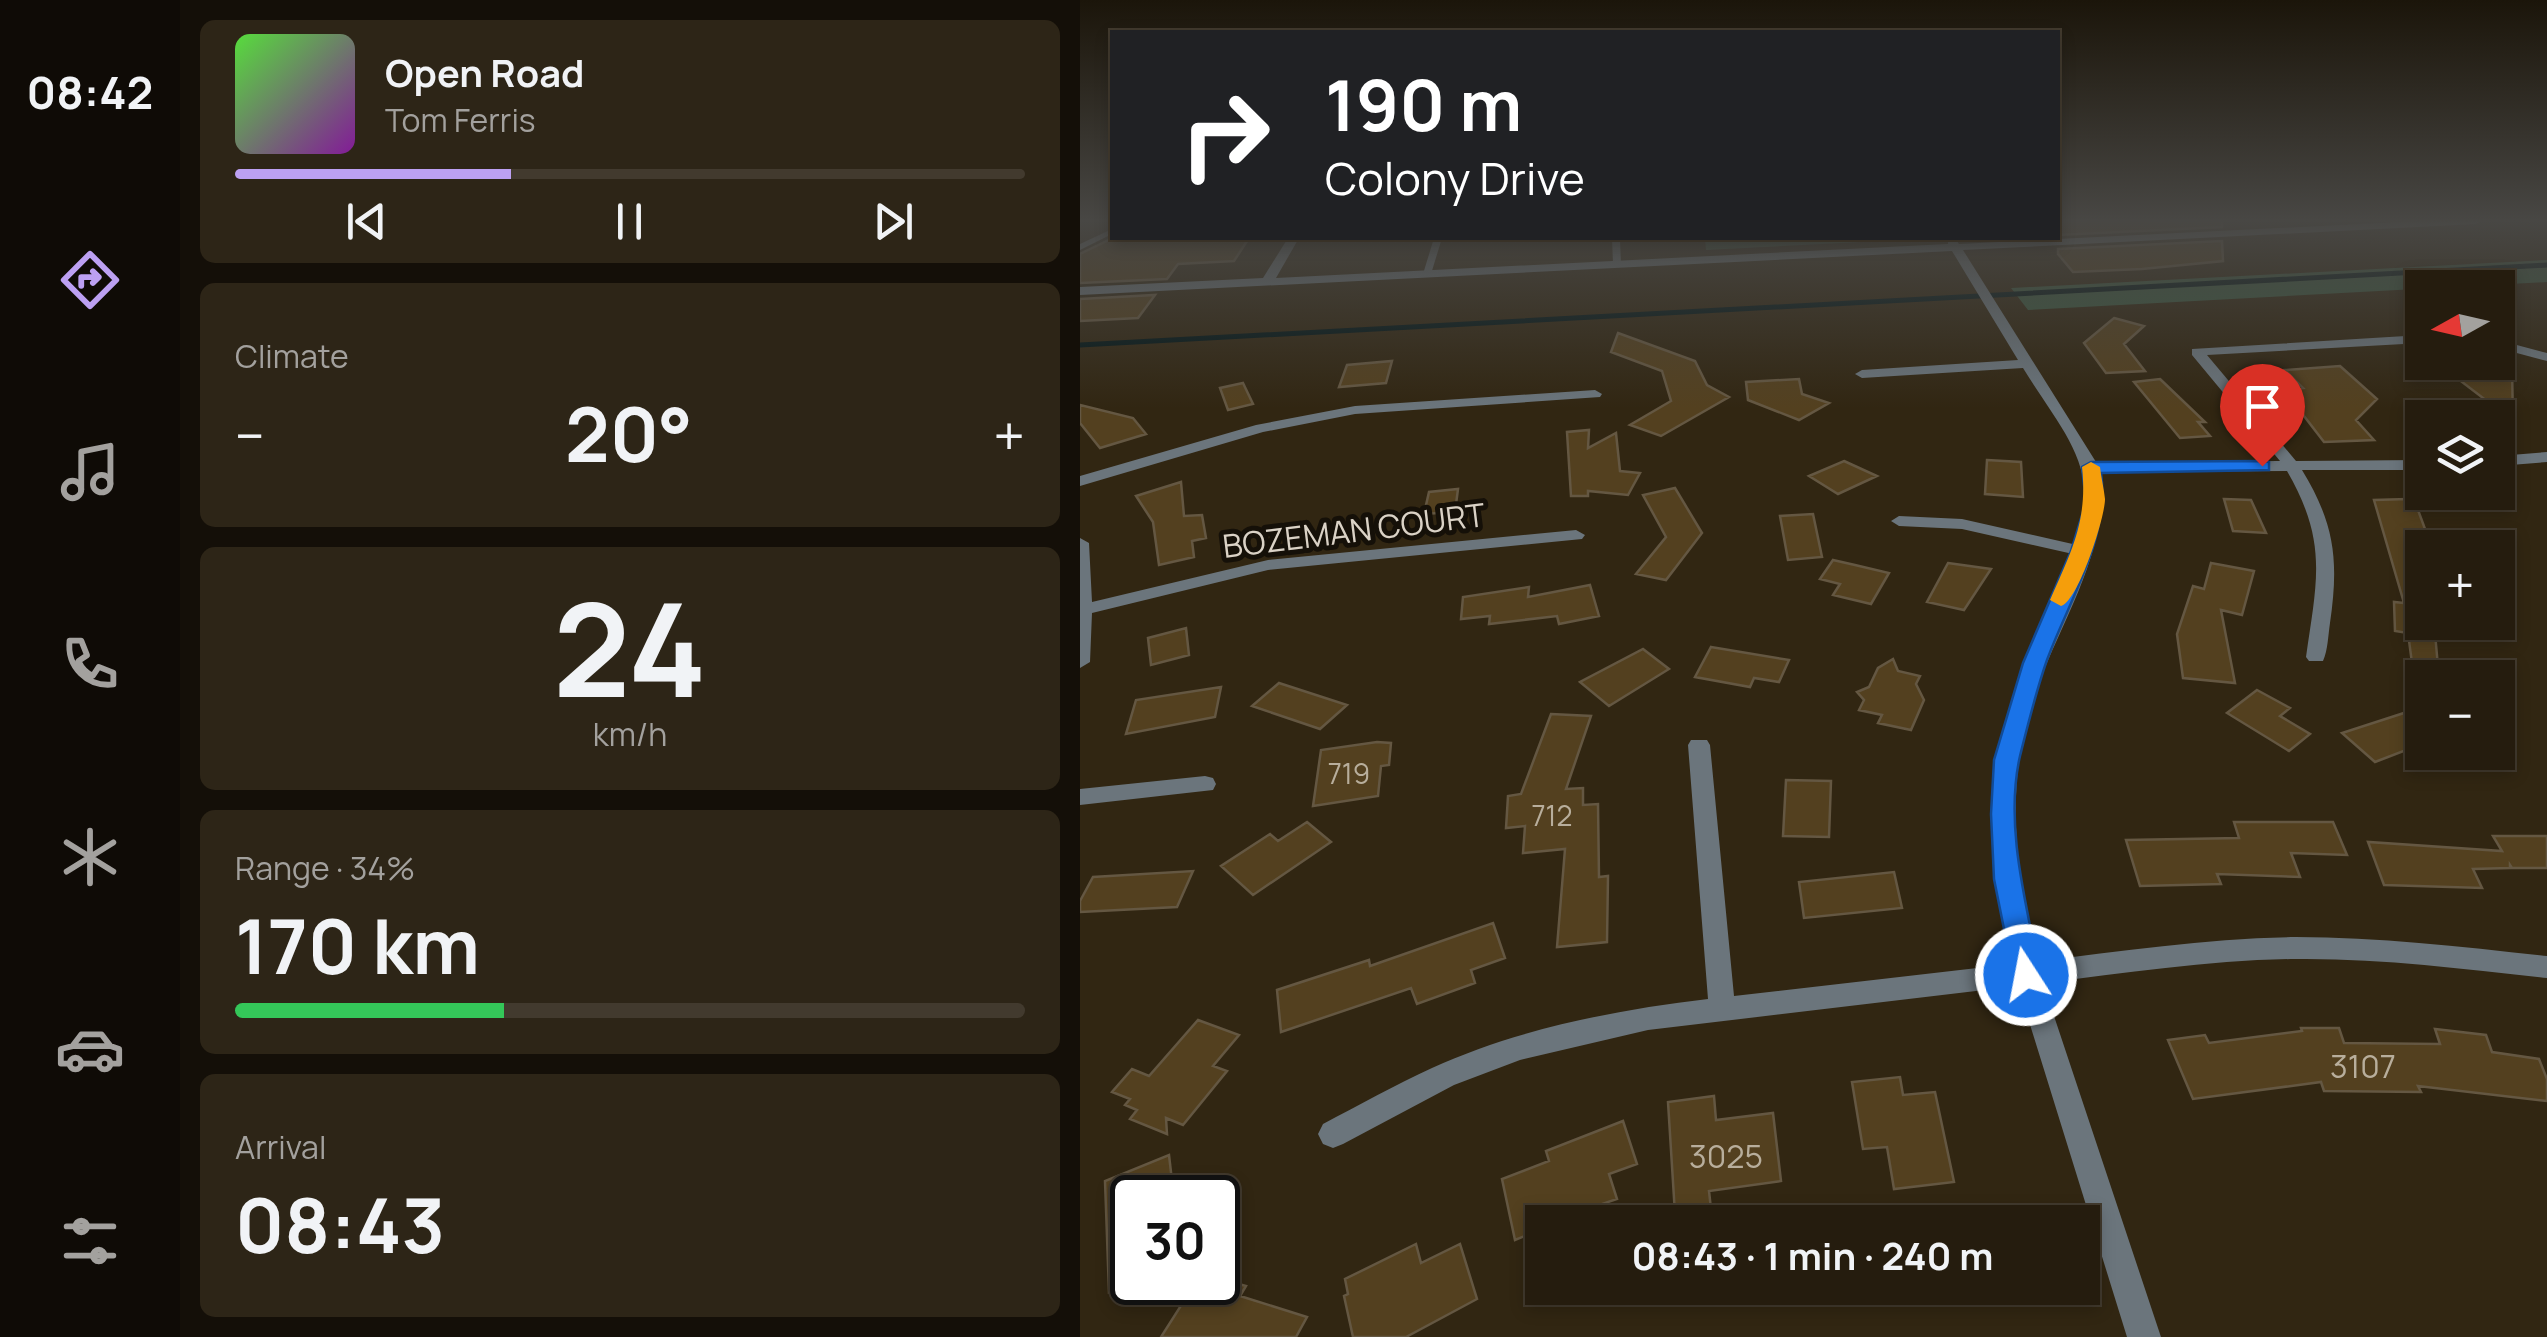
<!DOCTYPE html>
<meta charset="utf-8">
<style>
body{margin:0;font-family:Manrope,sans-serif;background:#2d2517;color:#f1f3f6;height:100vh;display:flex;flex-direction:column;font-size:38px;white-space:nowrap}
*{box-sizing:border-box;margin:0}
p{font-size:32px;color:#a3a19e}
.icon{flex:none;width:55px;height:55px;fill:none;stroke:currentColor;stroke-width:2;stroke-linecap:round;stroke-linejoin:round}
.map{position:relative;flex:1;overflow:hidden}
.details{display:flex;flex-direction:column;gap:20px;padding:20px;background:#140f08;width:900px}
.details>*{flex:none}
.banner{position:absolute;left:30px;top:30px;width:950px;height:210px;border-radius:0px;box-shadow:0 5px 15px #0003,0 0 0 2px #423a2e;background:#202124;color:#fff;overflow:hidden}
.needle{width:65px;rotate:262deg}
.controls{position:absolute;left:1325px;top:270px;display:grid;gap:20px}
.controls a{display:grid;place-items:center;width:110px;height:110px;border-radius:0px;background:#251c0e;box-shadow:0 5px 15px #0003,0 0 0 2px #423a2e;font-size:50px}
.speed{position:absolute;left:30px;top:1175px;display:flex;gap:20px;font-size:50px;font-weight:700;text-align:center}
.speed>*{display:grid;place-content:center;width:130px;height:130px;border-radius:50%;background:#251c0e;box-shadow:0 5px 15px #0003,0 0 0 2px #423a2e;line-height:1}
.speed .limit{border:5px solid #111;border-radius:15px;background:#fff;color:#111}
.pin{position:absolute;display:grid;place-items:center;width:85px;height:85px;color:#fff;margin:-102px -42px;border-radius:50% 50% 50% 0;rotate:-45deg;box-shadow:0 0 10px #0007}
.pin .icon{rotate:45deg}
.me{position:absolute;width:110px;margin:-55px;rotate:349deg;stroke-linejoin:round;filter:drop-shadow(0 0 8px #0008)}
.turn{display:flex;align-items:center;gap:35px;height:210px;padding:0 50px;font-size:45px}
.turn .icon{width:130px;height:130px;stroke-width:2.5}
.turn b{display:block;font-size:70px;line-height:85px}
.big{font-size:75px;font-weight:700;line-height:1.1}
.details .widget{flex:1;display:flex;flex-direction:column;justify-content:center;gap:15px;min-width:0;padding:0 35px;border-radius:15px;background:#2d2517}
.details .dial{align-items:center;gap:0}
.dial b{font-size:130px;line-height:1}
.song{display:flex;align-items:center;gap:30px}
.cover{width:120px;height:120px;border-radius:15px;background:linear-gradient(135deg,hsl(110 70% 55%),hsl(290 70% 35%))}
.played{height:10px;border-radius:5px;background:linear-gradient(90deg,#bca0f2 35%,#423a2e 35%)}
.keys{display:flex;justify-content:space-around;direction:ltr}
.heat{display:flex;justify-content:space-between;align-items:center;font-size:55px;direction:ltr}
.charge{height:15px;border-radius:8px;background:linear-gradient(90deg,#34c759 34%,#423a2e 0)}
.trip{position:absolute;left:445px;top:1205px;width:575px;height:100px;border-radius:0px;background:#251c0e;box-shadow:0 5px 15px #0003,0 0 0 2px #423a2e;font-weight:700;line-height:100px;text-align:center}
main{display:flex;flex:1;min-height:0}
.menu{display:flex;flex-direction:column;width:180px;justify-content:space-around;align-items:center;background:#0f0b06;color:#a3a19e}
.menu .icon{width:70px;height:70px}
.menu .current{color:#bca0f2}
.menu b{font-size:45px;color:#f1f3f6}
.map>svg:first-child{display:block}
.green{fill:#3b5841}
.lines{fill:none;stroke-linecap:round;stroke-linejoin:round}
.stream{stroke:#001416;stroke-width:5}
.building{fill:#53401f;stroke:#645742;stroke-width:2.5}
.lane{fill:#6b757c;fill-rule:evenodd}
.street{fill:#6b757c;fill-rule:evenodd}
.route{fill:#1a73e8;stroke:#114b97;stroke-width:2.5}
.slow{fill:#f59e0b}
.labels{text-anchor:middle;stroke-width:10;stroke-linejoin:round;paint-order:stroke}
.number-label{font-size:28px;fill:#b8ae9c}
.street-label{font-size:32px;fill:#dad2c6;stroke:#151008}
.near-number-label{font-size:32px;fill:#b8ae9c}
</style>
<main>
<nav class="menu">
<b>08:42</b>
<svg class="icon current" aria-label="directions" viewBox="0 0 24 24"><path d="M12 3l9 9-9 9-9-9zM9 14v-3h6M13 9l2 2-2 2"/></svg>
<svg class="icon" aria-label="music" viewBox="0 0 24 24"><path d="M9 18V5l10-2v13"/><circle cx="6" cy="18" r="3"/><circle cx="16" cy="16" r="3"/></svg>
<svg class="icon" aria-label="phone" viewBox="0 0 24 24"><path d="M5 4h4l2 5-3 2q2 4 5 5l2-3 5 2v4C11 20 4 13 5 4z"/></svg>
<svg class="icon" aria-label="climate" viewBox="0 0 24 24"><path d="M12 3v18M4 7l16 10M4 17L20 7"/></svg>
<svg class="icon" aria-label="car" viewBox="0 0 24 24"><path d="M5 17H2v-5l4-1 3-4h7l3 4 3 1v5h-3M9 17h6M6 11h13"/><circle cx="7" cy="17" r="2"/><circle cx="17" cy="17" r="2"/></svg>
<svg class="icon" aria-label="filters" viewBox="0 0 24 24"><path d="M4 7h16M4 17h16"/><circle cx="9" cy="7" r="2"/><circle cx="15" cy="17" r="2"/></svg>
</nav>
<section class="details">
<div class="widget">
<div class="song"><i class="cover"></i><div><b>Open Road</b><p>Tom Ferris</p></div></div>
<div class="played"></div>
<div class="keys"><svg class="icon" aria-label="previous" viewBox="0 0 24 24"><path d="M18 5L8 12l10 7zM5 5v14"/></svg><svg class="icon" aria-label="pause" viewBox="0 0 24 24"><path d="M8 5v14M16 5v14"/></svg><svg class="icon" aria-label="next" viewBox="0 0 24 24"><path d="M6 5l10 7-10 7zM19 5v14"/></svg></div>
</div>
<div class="widget"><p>Climate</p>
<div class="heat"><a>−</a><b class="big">20°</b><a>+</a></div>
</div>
<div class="widget dial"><b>24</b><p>km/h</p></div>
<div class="widget"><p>Range · 34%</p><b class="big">170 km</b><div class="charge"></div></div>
<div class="widget"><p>Arrival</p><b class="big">08:43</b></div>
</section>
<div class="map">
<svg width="1467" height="1337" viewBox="0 0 1467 1337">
<rect width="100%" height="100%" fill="#312612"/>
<path class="green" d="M 625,238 L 839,238 L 840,239 L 626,250 Z
M 1467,260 L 1467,282 L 948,310 L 931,288 Z"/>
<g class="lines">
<path class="stream" d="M 0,345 L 1467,265"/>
</g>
<path class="building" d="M 978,221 L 1142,221 L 1142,227 L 978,235 Z
M 33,238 L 169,238 L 154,261 L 98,264 L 87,279 L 0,283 L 0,254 Z
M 1142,241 L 1143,261 L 1062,269 L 993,272 L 978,254 L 978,249 Z
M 75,295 L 58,318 L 0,321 L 0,299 Z
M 1034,318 L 1064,326 L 1044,344 L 1065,371 L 1026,373 L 1004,343 Z
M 538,333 L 615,361 L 627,385 L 649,397 L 581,436 L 550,425 L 591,401 L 582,371 L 531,352 Z
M 312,361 L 306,383 L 259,387 L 267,365 Z
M 1356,362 L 1404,362 L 1432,367 L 1433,421 Z
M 1260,366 L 1297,399 L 1276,420 L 1294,440 L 1244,442 L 1204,390 L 1223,388 L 1205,370 Z
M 719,379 L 722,394 L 749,403 L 719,420 L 668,400 L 666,382 Z
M 1080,379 L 1125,422 L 1118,422 L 1130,436 L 1100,438 L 1054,382 Z
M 163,383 L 173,404 L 148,410 L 140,388 Z
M 0,405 L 53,418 L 66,434 L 20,448 L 0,423 Z
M 509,430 L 508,448 L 536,433 L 540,471 L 560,473 L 548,495 L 508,491 L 508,496 L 491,496 L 487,432 Z
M 907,460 L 941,462 L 943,497 L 905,494 Z
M 764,461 L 797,476 L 758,494 L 729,476 Z
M 101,482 L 104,516 L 122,515 L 126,538 L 112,541 L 114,557 L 79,565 L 73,522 L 56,496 Z
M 595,488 L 622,533 L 586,580 L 556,574 L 586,537 L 563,495 Z
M 378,489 L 375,512 L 344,514 L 349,492 Z
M 1144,499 L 1171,500 L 1186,533 L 1153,531 Z
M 1328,499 L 1338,510 L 1352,548 L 1342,548 L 1342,622 L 1354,622 L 1359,678 L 1334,678 L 1328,633 L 1315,631 L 1314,602 L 1324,603 L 1294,500 Z
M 733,514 L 742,557 L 708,560 L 700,516 Z
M 753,560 L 775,565 L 809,573 L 791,604 L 753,595 L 760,584 L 740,579 Z
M 868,563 L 911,569 L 884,610 L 847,602 Z
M 1131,563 L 1174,571 L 1162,615 L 1141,610 L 1155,683 L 1103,678 L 1097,634 L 1113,586 L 1124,589 Z
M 510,585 L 519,616 L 479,624 L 477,616 L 409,624 L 410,616 L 381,619 L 383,597 L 449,587 L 448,597 Z
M 106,628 L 109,655 L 71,665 L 68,638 Z
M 631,647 L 709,660 L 699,682 L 674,678 L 670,687 L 615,677 Z
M 563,649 L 589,669 L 529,706 L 500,682 Z
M 813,659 L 818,671 L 840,676 L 836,684 L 844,700 L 831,730 L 798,723 L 802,715 L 779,710 L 784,700 L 777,692 L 789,687 L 798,668 Z
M 199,683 L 267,705 L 240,729 L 172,706 Z
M 141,687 L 135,717 L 46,734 L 56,700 Z
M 1177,690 L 1210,708 L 1200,716 L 1230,734 L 1209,751 L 1147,713 Z
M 1324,713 L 1342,728 L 1342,744 L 1295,762 L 1262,733 Z
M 471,714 L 511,716 L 486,789 L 503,788 L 503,805 L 518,804 L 519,877 L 528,876 L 527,942 L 477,947 L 485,849 L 443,853 L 445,826 L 426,828 L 428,796 L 441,794 Z
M 297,742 L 311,743 L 309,765 L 301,766 L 298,796 L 233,806 L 241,750 Z
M 706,780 L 751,781 L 749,837 L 703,836 Z
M 227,822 L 251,842 L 173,895 L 141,866 L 190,834 L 198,841 Z
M 1154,822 L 1253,822 L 1267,855 L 1211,853 L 1220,877 L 1137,874 L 1141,884 L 1060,886 L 1046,840 L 1159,838 Z
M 1413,836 L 1467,836 L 1467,868 L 1432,868 L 1430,865 L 1430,868 L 1393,869 L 1402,888 L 1304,885 L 1288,842 L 1422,851 Z
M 113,871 L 97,907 L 0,912 L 0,901 L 13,877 Z
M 814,872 L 822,908 L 724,918 L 719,882 Z
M 413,923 L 425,958 L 391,970 L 395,983 L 337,1004 L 331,988 L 201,1032 L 197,990 L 289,960 L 290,966 Z
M 118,1020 L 159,1035 L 133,1066 L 147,1071 L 103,1125 L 86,1118 L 87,1134 L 50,1119 L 57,1110 L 45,1105 L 50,1099 L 32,1092 L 52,1069 L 69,1076 Z
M 1221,1028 L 1259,1028 L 1264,1043 L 1360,1044 L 1355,1029 L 1406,1035 L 1412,1052 L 1459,1059 L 1467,1079 L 1467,1101 L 1338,1086 L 1341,1092 L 1244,1091 L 1241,1082 L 1113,1099 L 1088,1040 L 1125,1035 L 1129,1043 L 1222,1031 Z
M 820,1077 L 823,1095 L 855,1092 L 874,1182 L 814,1189 L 807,1147 L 783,1149 L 772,1082 Z
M 634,1096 L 636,1120 L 693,1113 L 701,1181 L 629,1191 L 631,1209 L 595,1214 L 588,1102 Z
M 543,1121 L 557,1164 L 529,1174 L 537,1199 L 522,1204 L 527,1222 L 462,1222 L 462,1229 L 435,1240 L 422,1179 L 469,1161 L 466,1151 Z
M 89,1155 L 94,1198 L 52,1198 L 52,1282 L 29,1292 L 25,1181 Z
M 336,1244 L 341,1263 L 380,1244 L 397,1299 L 326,1337 L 273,1337 L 264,1296 L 268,1294 L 265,1279 Z
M 138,1278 L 166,1286 L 160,1296 L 227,1317 L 216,1337 L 81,1337 L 116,1282 L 138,1282 Z"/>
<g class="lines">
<path class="lane" d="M 32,229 L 32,234 L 0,250 L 0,244 Z
M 354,238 L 362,238 L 351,274 L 347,277 L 343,274 Z
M 532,238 L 544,238 L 540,240 L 541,264 L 537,267 L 533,264 Z"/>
<path class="street" d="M 1339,221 L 1401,221 L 1396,224 L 883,250 L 1016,462 L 1200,461 L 1112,355 L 1112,349 L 1342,335 L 1342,343 L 1127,355 L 1216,461 L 1342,460 L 1342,470 L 1222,470 C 1255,524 1259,561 1250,623 C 1248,636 1248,650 1243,661 L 1229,661 L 1226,657 C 1237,580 1248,542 1207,471 L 1019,472 C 1032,550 978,624 954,697 C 924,782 935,875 958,961 C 1043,951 1130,938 1216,937 C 1300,937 1383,947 1467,956 L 1467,978 C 1383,969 1300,958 1215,959 C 1131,960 1047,973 963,983 L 1081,1337 L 1047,1337 L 938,986 L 568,1030 L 440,1060 L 374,1085 L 263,1144 L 253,1148 L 243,1144 L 238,1134 L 243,1124 C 279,1105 315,1085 352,1068 C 437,1029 535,1010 628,999 L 608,745 L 611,740 L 627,740 L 630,745 L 654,996 L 932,964 C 912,876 902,783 933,697 C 950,648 976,603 993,554 L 882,529 L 819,526 L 811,521 L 819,516 L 882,519 L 997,545 C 1023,467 982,432 943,368 L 782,378 L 775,374 L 782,370 L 938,360 L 872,251 L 0,295 L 0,287 L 183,278 L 208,238 L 219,238 L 196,278 L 868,244 L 868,238 L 875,238 L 879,244 Z
M 1418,340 L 1467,353 L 1467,361 L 1418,348 Z
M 515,390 L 522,394 L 520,397 L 275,414 L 183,432 L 0,486 L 0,476 L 176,425 L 275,406 Z
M 1467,452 L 1467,462 L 1418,466 L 1418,456 Z
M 496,530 L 505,535 L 502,539 L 188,570 L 12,613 L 10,662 L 0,668 L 0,538 L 9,543 L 12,602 L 188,560 Z
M 125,776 L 133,778 L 136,784 L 133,790 L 0,805 L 0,789 Z"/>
</g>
<linearGradient id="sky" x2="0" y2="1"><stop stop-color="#1b150a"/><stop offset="0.54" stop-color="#484744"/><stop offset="1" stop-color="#484744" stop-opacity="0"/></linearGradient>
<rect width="1467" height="408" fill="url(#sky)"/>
<path class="route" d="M 1182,461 L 1189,462 L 1189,470 L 1021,473 C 1030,538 989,600 967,660 C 956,691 948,724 940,756 C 924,826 947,906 960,975 L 956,984 L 946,988 L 935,984 L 914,879 L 911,814 L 914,760 L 943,663 L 991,551 L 1006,502 L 1002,467 L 1011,462 Z"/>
<path class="slow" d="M 1011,462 L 1020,467 C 1021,477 1024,489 1025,499 C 1025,518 998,602 981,606 L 970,600 C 991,552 1008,521 1002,467 Z"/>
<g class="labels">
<g class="number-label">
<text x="269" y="784">719</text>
<text x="472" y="826">712</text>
</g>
<g class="street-label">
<text transform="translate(274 531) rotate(-7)" y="11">BOZEMAN COURT</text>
</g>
<g class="near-number-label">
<text x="1283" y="1078">3107</text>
<text x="646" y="1168">3025</text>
</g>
</g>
</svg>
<div class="controls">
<a><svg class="needle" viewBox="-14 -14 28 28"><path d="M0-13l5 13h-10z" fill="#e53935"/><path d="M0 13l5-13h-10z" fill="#a3a19e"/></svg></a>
<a><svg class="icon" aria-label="layers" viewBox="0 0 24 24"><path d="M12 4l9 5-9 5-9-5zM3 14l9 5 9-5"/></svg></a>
<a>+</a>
<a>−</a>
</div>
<div class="speed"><div class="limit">30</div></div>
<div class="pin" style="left:1182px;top:466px;background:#d93025"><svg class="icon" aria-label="arrive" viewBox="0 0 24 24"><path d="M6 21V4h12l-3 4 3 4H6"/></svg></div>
<svg class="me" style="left:946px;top:975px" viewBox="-20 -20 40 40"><circle r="17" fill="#1a73e8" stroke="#fff" stroke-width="3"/><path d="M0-11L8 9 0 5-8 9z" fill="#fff"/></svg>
<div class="trip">08:43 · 1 min · 240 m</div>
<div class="banner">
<div class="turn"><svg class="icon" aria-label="right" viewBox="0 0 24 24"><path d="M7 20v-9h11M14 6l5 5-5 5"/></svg><div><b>190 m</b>Colony Drive</div></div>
</div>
</div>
</main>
